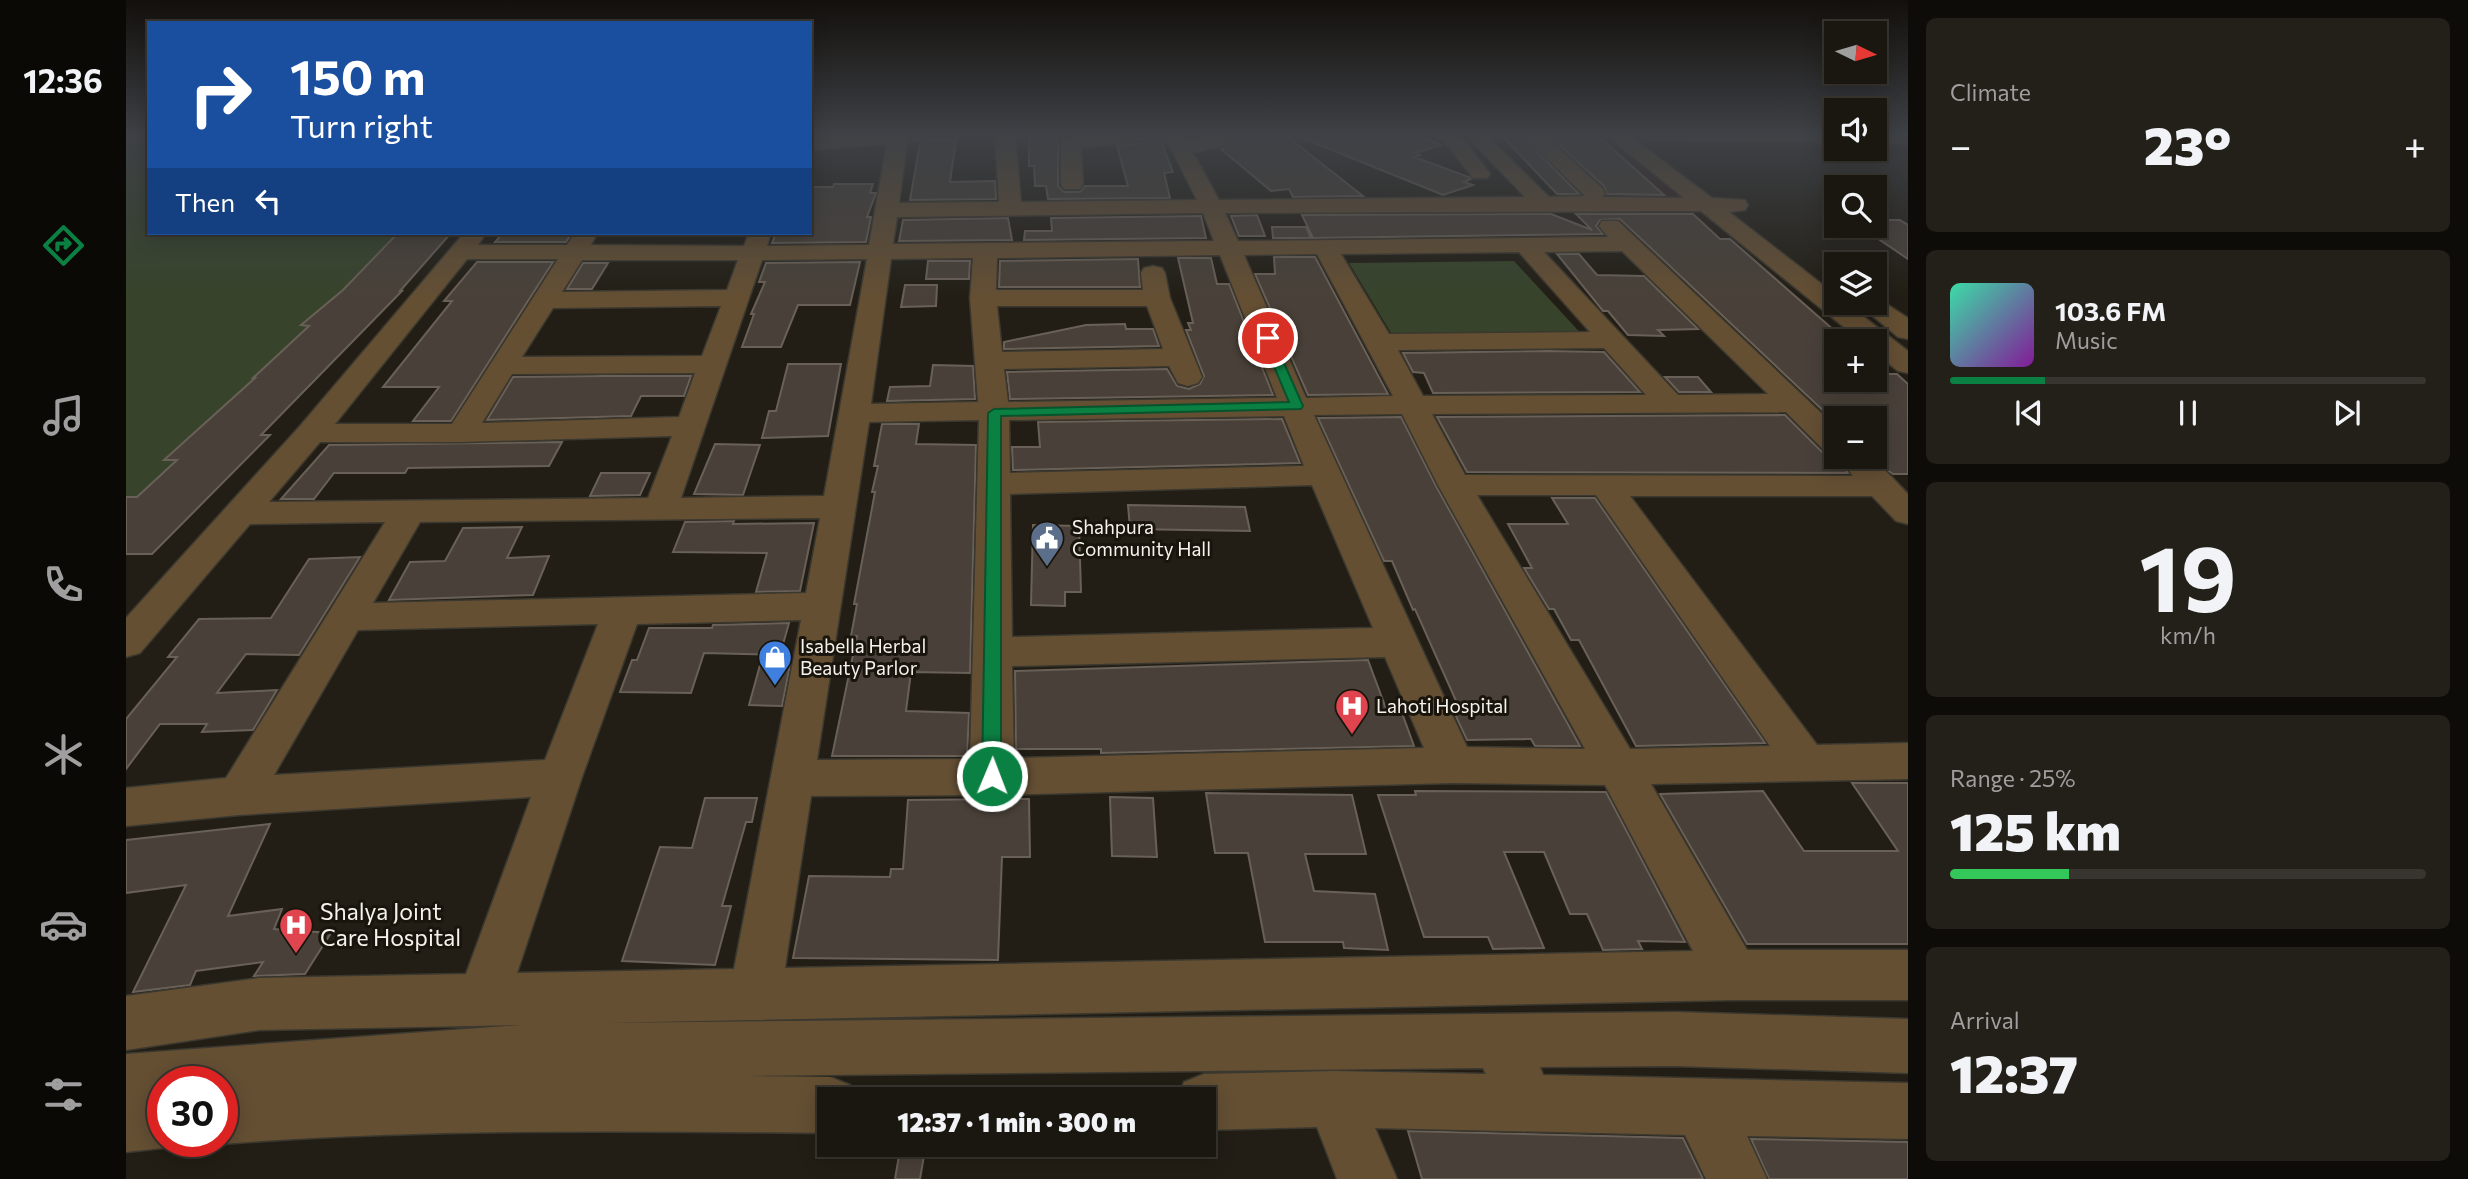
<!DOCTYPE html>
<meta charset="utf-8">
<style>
body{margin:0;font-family:Commissioner,sans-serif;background:#231f19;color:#f1f3f6;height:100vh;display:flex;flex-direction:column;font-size:26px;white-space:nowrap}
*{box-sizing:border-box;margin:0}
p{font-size:23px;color:#9f9f9f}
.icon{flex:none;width:38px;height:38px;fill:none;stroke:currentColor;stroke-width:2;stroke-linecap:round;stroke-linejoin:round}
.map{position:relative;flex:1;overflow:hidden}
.panel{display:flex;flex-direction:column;gap:18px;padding:18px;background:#0e0c09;width:560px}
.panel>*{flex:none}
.banner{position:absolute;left:21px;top:21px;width:665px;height:214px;border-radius:0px;box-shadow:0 4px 18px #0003,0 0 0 2px #383530;background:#1a4fa0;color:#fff;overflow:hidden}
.needle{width:46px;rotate:95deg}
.tools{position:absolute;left:1698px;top:21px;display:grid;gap:14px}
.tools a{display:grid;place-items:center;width:63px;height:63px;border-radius:0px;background:#1a1610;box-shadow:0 4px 18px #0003,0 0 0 2px #383530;font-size:35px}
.speed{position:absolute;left:21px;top:1066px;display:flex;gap:14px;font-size:35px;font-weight:700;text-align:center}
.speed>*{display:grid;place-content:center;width:91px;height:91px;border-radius:50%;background:#1a1610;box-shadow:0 4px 18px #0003,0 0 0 2px #383530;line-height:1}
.speed .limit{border:10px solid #d22;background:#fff;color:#111}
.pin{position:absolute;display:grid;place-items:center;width:60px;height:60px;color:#fff;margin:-30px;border:4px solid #fff;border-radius:50%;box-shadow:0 2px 7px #0007}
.me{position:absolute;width:77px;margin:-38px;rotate:1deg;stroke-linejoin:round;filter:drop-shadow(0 0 5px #0008)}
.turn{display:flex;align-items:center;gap:24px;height:147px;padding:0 28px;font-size:32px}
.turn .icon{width:91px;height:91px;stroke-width:2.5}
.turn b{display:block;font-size:49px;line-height:60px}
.then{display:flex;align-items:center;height:66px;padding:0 28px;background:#0003;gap:14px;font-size:26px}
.big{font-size:52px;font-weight:800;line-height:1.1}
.panel .tile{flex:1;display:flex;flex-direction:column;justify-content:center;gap:10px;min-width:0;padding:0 24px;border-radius:10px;background:#231f19}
.panel .dial{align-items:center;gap:0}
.dial b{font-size:91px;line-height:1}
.song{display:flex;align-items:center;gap:21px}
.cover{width:84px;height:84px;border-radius:10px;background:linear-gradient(135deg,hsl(160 70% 55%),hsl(290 70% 35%))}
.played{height:7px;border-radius:4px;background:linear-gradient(90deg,#0b8043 20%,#383530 20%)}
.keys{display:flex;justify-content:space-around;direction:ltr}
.heat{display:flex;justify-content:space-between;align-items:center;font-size:38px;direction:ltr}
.charge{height:10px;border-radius:5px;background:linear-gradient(90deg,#34c759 25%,#383530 0)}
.trip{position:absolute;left:691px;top:1087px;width:399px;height:70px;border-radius:0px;background:#1a1610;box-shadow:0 4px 18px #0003,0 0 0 2px #383530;font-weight:800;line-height:70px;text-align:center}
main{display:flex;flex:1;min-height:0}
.menu{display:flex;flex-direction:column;width:126px;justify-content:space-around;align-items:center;background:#0a0906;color:#9f9f9f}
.menu .icon{width:49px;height:49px}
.menu .selected{color:#0b8043}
.menu b{font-size:32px;color:#f1f3f6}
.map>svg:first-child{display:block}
.commercial{fill:#33211b}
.green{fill:#37442b}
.building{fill:#494139;stroke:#696057;stroke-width:2}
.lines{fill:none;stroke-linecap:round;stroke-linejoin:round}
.minor-casing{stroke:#3b382f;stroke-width:3}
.path{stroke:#848079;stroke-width:2.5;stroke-dasharray:1 3.5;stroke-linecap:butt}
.minor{fill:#644f33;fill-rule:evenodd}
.route{fill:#0b8043;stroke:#07532c;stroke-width:2}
.labels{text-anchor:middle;stroke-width:6;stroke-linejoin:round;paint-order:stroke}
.poi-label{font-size:19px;fill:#f6f3ed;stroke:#19150c;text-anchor:start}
.near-poi-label{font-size:23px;fill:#f6f3ed;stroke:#19150c;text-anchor:start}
</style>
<main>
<nav class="menu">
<b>12:36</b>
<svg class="icon selected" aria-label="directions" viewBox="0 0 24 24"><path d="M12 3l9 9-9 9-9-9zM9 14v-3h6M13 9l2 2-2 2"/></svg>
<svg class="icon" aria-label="music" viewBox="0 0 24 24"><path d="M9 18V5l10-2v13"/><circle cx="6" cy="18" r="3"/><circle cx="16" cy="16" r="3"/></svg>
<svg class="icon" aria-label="phone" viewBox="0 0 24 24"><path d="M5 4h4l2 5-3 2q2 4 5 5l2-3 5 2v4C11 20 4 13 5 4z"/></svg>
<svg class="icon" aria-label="climate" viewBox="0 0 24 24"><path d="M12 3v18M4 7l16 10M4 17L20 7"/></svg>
<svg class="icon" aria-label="car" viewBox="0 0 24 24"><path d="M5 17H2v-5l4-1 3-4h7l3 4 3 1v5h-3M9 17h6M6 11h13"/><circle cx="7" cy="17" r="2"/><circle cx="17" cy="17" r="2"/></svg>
<svg class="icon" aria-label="filters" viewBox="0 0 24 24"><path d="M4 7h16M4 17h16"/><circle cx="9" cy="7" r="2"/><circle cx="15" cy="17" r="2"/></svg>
</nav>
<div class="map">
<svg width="1782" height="1179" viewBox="0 0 1782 1179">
<rect width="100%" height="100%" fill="#221e15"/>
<path class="commercial" d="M 1413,134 L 1483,134 L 1554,197 L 1482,198 Z"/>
<path class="green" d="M 0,134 L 23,134 L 23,233 L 294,233 L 0,539 Z
M 1388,261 L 1460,339 L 1268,338 L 1223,263 Z"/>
<path class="building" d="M 903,134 L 932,134 L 932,186 L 938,192 L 954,192 L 959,186 L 1002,186 L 991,146 L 1035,141 L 1047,172 L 1038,173 L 1044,198 L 922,199 L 920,186 L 909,186 L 908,166 L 903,166 Z
M 1119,134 L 1158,134 L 1237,196 L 1167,197 L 1163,189 L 1145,191 L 1095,149 Z
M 1166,134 L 1258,134 L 1270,139 L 1288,134 L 1315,145 L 1290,153 L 1294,155 L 1288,157 L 1343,177 L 1345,179 L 1338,182 L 1347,185 L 1317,195 Z
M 1374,134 L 1394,134 L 1453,194 L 1431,194 Z
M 1421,134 L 1470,134 L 1538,195 L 1481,194 L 1478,186 Z
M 804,140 L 830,140 L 824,182 L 869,181 L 870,199 L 784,200 L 794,143 Z
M 708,184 L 747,184 L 744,193 L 750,193 L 741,217 L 745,217 L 740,242 L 646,243 L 650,233 L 684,233 L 684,187 L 707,187 Z
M 1425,214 L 1466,230 L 1450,214 L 1567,214 L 1594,239 L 1604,239 L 1710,332 L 1710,380 L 1748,380 L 1748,374 L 1771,374 L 1782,384 L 1782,474 L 1767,474 L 1748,461 L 1748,418 L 1705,418 L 1494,219 L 1474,220 L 1470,226 L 1477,234 L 1187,238 L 1176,215 Z
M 1131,215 L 1139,236 L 1113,236 L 1105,216 Z
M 1075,216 L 1080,238 L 898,240 L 899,231 L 926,231 L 925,218 Z
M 882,218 L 886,240 L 773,241 L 777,220 Z
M 1748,220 L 1774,220 L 1782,225 L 1782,259 L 1748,236 Z
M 1146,227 L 1180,227 L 1185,238 L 1147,238 Z
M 272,233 L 325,233 L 274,291 L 276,291 L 135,435 L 144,435 L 26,554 L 0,554 L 0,497 L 11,497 L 51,460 L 38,460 L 129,378 L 127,378 L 183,326 L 175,325 L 217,290 Z
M 377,233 L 446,233 L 440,242 L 369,242 Z
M 1431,254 L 1453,254 L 1471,275 L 1518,276 L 1572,329 L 1532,330 L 1538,336 L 1502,335 L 1482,311 L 1477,311 Z
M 1148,257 L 1189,257 L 1262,394 L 1182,395 L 1129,274 L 1149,274 Z
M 1052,258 L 1085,258 L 1091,284 L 1103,284 L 1147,395 L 884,399 L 881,372 L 1041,369 L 1051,386 L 1063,389 L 1074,384 L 1078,376 L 1060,330 L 1065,330 L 1062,323 L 1067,323 Z
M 1012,259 L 1014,287 L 873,287 L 874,261 Z
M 802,261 L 844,261 L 843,279 L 800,279 Z
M 351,262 L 427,262 L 325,421 L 287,421 L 313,387 L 257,387 L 326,301 L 318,301 Z
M 734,262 L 724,305 L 672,305 L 655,347 L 616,347 L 628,314 L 625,314 L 639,282 L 633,282 L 640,263 Z
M 457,263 L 482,263 L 466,289 L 441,289 Z
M 779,285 L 811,285 L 810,306 L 775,307 Z
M 999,324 L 1000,329 L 1027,329 L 1033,346 L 878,349 L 878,342 L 960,325 Z
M 1421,351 L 1478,352 L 1514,392 L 1307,393 L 1298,373 L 1287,372 L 1277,353 Z
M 662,364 L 715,364 L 702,436 L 636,438 L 643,411 L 650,411 Z
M 807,365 L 847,366 L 849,399 L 761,401 L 764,387 L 804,386 Z
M 478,376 L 565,376 L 558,396 L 515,396 L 505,416 L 361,420 L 387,377 Z
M 1539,377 L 1572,377 L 1585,392 L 1553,392 Z
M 1659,415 L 1697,453 L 1719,457 L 1724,462 L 1719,469 L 1722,473 L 1341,472 L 1311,417 Z
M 1275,417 L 1310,486 L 1454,746 L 1409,746 L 1405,739 L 1341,740 L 1328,712 L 1335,712 L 1289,609 L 1287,610 L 1266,561 L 1258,561 L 1192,418 Z
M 1156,419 L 1174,463 L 887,470 L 886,447 L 914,447 L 912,422 Z
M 756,424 L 793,424 L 790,444 L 850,445 L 844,673 L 785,672 L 780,711 L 843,713 L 841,756 L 706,756 L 731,636 L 725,636 L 731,604 L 728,604 L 749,492 L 746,492 L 752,466 L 748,466 Z
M 436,442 L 423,466 L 282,468 L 279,473 L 208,473 L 188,499 L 155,499 L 203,445 Z
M 589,444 L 634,445 L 617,495 L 568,494 Z
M 475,473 L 524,473 L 514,495 L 464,496 Z
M 1426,498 L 1469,498 L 1639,743 L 1510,746 L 1453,640 L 1445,640 L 1428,609 L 1423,609 L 1398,568 L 1406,568 L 1382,524 L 1442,524 Z
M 1002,505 L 1119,507 L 1124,531 L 1004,529 Z
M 608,521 L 607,524 L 688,523 L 674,591 L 630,592 L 641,553 L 547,552 L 559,522 Z
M 907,525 L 953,526 L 955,592 L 939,592 L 939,606 L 905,605 Z
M 396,527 L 381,558 L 423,556 L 407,595 L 263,600 L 284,562 L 319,561 L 337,528 Z
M 234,557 L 173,655 L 120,654 L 91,693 L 151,690 L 127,730 L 76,732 L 81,724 L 34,724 L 0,769 L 0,719 L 51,657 L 42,657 L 73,619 L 145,618 L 183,559 Z
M 663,623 L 654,655 L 578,653 L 565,693 L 494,692 L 506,660 L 511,660 L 523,628 L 586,628 L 587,625 Z
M 1242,660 L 1262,714 L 1276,713 L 1288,746 L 975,753 L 975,749 L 890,749 L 889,671 Z
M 634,665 L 664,665 L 656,706 L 623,705 Z
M 1726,783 L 1782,783 L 1782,944 L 1621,944 L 1534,794 L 1637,791 L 1678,851 L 1772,851 Z
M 1289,791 L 1480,792 L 1559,942 L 1512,941 L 1516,949 L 1477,950 L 1461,914 L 1444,914 L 1418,852 L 1378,852 L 1418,948 L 1367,949 L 1362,937 L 1298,937 L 1252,795 L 1290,795 Z
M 1080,793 L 1226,795 L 1240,854 L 1179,854 L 1188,891 L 1249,894 L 1262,950 L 1218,948 L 1217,942 L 1139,942 L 1122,853 L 1089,853 Z
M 984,797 L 1027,798 L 1031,857 L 986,856 Z
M 579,798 L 631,798 L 626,822 L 620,822 L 596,906 L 605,906 L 589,965 L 496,961 L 534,847 L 566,848 Z
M 903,799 L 904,857 L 876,857 L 872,960 L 667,958 L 683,876 L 764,877 L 765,869 L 777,869 L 782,800 Z
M 144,824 L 102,916 L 156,909 L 148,929 L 205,933 L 179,974 L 128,976 L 137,962 L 70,971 L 64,985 L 7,992 L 60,885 L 0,893 L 0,840 Z
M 1282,1131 L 1557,1138 L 1577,1179 L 1296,1179 Z
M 1625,1139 L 1782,1142 L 1782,1179 L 1643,1179 Z
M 775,1144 L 800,1144 L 794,1179 L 769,1179 Z"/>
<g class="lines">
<g class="minor-casing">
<path id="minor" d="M 730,134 L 805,135 L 802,139 L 781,142 L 773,203 L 873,202 L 869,134 L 889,134 L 895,202 L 1071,200 L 1046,150 L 1036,138 L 955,148 L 957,184 L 954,189 L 938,189 L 935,184 L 935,143 L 938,139 C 975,130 1016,134 1054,134 L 1060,142 L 1090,134 L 1116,134 L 1097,146 L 1067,153 L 1093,200 L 1399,197 L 1339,134 L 1359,134 L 1423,197 L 1459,196 L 1396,134 L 1417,134 L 1476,188 L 1479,193 L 1476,197 L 1558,198 L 1479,134 L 1501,134 L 1586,198 L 1619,200 L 1622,205 L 1619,210 L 1603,212 L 1710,295 L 1710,303 L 1720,303 L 1782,351 L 1782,373 L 1772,371 L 1748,352 L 1748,341 L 1735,341 L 1575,211 L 1099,213 L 1112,241 L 1482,237 L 1473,226 L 1476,221 L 1492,221 L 1710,427 L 1710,453 L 1699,451 L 1660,412 L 1306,414 L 1339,475 L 1727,476 L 1722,469 L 1727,462 C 1752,456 1765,477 1782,494 L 1782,524 L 1770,521 L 1746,496 L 1504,496 L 1691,745 L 1782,743 L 1782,779 L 1525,784 L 1621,950 L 1782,950 L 1782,1000 L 1607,1000 L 475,1023 L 1549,1012 L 1782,1019 L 1782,1073 L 1549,1066 L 1414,1067 L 1417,1075 L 1782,1083 L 1782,1139 L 1621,1136 L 1641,1179 L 1580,1179 L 1559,1135 L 1249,1128 L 1271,1179 L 1211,1179 L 1191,1127 L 1078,1130 L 1078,1099 L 1051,1099 L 1058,1082 L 1078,1074 L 1208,1071 L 1360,1074 L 1357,1068 L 620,1076 L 704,1077 L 724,1085 L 730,1099 L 704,1099 L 704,1133 C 501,1131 298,1128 96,1144 L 88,1141 L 96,1141 L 96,1082 L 37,1082 L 37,1141 L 55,1141 L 37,1148 L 0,1152 L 0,1054 L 395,1025 L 133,1030 L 0,1050 L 0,996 L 133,978 L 340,974 L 405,797 L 113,815 L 0,826 L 0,788 L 100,778 L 259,522 L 124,524 L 14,653 L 0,657 L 0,618 L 174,426 L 338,233 L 360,233 L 352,245 L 441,245 L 449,233 L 471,233 L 465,245 L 618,246 L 623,233 L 645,233 L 641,246 L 743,245 L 761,144 L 684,150 L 684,138 ZM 1077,213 L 1088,241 L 767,244 L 771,217 ZM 1496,251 L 1642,394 L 1552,395 L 1418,252 ZM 1393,252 L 1464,332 L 1263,334 L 1215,254 ZM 1191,254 L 1267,396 L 1180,398 L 1118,255 ZM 1094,255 L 1151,398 L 882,402 L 878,369 L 1043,366 L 1052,383 L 1062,386 L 1072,383 L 1076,377 L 1044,298 L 1039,273 L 1036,268 L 1027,266 L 1018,268 L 1015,273 L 1017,290 L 870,290 L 871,258 ZM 847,258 L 844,298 L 852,402 L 745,404 L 765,259 ZM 341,259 L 432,259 L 326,424 L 209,424 ZM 741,259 L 698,496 L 555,498 L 636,260 ZM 456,260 L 612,260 L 601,290 L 436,292 ZM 595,306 L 576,356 L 396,357 L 427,308 ZM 871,306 L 1021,306 L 1037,349 L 876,352 ZM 1478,348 L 1520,395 L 1297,396 L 1272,350 ZM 569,373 L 553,417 L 356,423 L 386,374 ZM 1276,414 L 1312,485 L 1459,749 L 1341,747 L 1188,415 ZM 1158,416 L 1178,466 L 884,473 L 883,420 ZM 853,420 L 844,759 L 691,760 L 743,422 ZM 546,436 L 522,498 L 143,502 L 194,442 L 335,442 ZM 1186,485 L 1247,628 L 886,637 L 884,494 ZM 1351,495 L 1470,495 L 1644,746 L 1504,749 ZM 694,518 L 680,593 L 247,603 L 294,522 ZM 675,620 L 608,969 L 391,973 L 456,777 L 511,624 ZM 472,624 L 419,760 L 148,775 L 232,630 ZM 1259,657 L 1298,748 L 888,758 L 886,666 ZM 1327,783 L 1479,785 L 1567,951 L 659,968 L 685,796 L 866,795 Z
M 1305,134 L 1333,134 L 1364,174 L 1361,178 L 1347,178 L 1319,142 Z
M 1513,134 L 1710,134 L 1710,142 L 1522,140 Z
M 1748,134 L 1782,134 L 1782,143 L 1748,143 Z
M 1748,296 L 1782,318 L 1782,339 L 1772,337 L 1731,303 L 1748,303 Z"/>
</g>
<path class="path" d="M 0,136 L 3,134"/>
<use href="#minor" class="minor"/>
</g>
<linearGradient id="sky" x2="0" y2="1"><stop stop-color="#13100c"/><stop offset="0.45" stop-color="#3e4146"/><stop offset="1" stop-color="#3e4146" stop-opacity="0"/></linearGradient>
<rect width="1782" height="299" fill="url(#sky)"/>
<path class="route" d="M 1137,335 L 1147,338 L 1177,406 L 1175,409 L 875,416 L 875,776 L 872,782 L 866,784 L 859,782 L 856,776 L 862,413 L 868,409 L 1163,402 L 1136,338 Z"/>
<defs>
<g id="civic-pin" transform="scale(1.75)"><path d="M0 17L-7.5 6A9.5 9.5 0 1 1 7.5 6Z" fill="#5c6f8a" stroke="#19150c"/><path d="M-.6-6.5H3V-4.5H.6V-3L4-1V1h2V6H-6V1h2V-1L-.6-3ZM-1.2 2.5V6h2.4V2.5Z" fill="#fff"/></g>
<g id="shop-pin" transform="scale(1.75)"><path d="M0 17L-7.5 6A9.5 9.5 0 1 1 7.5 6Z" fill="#3f7fe0" stroke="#19150c"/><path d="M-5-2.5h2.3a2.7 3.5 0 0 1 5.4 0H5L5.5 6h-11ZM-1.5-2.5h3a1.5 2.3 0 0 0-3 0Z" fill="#fff"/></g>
<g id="hospital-pin" transform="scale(1.75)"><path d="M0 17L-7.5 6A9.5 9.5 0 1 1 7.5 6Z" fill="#e0444e" stroke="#19150c"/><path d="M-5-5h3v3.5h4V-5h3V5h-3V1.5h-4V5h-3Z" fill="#fff"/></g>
</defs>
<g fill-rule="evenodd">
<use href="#civic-pin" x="921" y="538"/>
<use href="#shop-pin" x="649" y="657"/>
<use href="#hospital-pin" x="1226" y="706"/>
<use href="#hospital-pin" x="170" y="925"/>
</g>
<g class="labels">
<g class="poi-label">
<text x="946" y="534">Shahpura<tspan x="946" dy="22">Community Hall</tspan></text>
<text x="674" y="653">Isabella Herbal<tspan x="674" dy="22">Beauty Parlor</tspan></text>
<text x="1250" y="713">Lahoti Hospital</text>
</g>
<g class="near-poi-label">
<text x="194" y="920">Shalya Joint<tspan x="194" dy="26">Care Hospital</tspan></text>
</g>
</g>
</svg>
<div class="tools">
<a><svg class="needle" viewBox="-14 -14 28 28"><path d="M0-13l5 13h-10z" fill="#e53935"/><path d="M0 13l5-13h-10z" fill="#9f9f9f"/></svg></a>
<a><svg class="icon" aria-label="sound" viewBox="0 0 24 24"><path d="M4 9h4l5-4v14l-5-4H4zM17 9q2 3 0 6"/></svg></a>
<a><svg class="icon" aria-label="search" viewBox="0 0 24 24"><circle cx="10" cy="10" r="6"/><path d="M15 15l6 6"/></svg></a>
<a><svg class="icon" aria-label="layers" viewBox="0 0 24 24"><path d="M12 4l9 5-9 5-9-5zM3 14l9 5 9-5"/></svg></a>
<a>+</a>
<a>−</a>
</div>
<div class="speed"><div class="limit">30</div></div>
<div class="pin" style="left:1142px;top:338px;background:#d93025"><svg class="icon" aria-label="arrive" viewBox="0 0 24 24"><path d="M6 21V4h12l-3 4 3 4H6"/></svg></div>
<svg class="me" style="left:866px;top:776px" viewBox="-20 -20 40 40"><circle r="17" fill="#0b8043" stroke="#fff" stroke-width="3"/><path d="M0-11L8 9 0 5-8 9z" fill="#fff"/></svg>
<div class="trip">12:37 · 1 min · 300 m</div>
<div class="banner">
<div class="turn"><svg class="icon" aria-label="right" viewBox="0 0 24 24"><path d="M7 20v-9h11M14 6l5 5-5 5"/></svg><div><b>150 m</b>Turn right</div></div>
<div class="then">Then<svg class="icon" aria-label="left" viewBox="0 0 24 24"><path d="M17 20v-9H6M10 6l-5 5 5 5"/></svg></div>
</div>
</div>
<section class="panel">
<div class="tile"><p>Climate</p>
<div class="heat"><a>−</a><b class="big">23°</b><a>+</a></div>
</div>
<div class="tile">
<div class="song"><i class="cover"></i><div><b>103.6 FM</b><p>Music</p></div></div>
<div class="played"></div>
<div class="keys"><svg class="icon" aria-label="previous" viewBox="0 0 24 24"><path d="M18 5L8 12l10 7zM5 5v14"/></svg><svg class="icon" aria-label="pause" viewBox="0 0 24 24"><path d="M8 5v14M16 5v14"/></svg><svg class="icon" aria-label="next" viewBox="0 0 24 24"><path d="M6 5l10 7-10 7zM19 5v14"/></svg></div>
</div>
<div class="tile dial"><b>19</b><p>km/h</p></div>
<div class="tile"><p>Range · 25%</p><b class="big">125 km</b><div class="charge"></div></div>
<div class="tile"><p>Arrival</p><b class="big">12:37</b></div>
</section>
</main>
